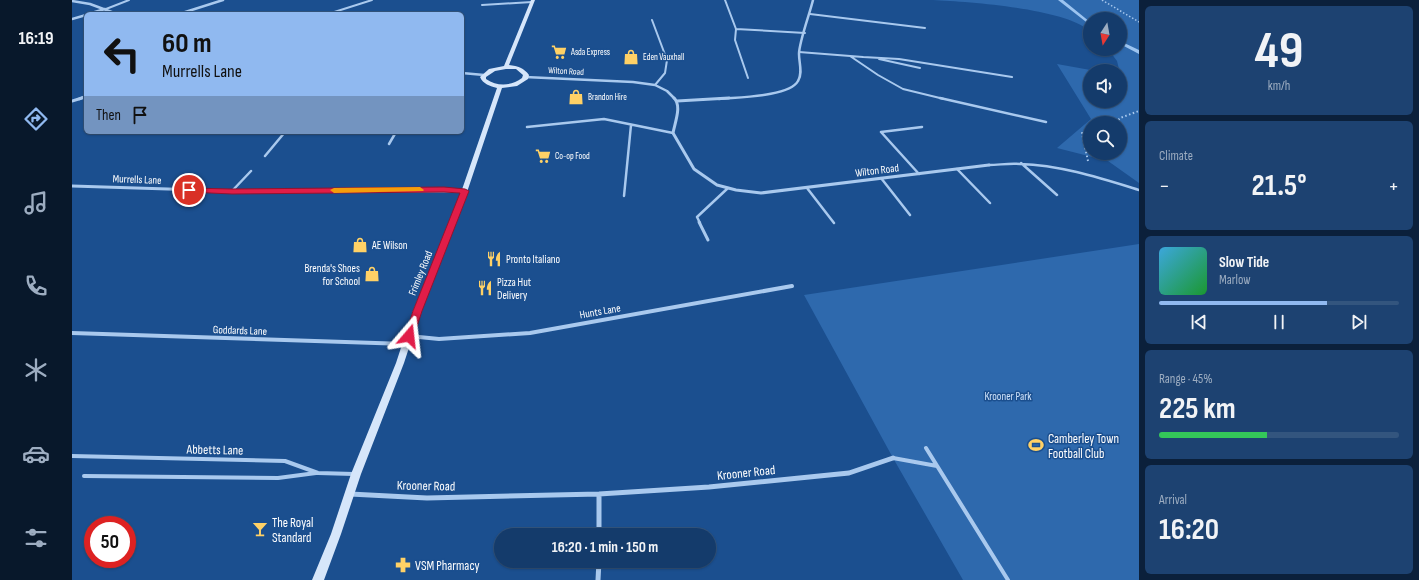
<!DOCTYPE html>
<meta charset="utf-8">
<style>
body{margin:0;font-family:"Sofia Sans Condensed",sans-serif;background:#1d4271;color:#f1f3f6;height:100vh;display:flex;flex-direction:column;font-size:15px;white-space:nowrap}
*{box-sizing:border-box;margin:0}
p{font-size:13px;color:#9dadc1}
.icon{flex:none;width:22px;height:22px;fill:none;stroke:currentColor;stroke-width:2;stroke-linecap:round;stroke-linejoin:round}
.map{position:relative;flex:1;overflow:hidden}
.details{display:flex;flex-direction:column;gap:6px;padding:6px;background:#0b203b;width:280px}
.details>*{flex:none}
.banner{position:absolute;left:12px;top:12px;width:380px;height:122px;border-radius:6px;box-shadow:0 1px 3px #0004,0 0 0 1px #33557e;background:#90b9f0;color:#111;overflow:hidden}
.needle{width:26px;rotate:191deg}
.controls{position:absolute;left:1011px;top:12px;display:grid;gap:8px}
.controls a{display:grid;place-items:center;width:44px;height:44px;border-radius:50%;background:#143b6b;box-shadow:0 1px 3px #0004,0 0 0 1px #33557e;font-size:20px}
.speed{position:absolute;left:12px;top:516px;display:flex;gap:8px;font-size:20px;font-weight:700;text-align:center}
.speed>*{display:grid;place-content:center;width:52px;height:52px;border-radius:50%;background:#143b6b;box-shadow:0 1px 3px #0004,0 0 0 1px #33557e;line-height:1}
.speed .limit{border:6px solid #d22;background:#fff;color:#111}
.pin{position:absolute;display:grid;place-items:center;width:34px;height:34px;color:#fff;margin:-17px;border:2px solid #fff;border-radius:50%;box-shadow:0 1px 4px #0007}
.me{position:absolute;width:44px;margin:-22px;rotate:17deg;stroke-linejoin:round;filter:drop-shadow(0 0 3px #0008)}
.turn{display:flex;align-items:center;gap:14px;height:84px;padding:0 12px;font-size:18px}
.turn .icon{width:52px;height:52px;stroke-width:2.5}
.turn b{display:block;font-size:28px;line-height:34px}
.then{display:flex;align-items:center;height:38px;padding:0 12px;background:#0003;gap:8px;font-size:15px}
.big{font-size:30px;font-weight:700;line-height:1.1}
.details .tile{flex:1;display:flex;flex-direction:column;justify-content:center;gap:6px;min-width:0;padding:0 14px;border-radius:6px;background:#1d4271}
.details .dial{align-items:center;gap:0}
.dial b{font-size:52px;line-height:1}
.song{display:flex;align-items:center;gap:12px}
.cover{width:48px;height:48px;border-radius:6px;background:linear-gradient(135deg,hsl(200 70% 55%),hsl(130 70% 35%))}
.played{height:4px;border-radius:2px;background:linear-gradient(90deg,#90b9f0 70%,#33557e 70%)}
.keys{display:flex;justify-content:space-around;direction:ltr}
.heat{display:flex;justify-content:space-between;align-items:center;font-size:22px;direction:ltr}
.charge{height:6px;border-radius:3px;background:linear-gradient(90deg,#34c759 45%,#33557e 0)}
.trip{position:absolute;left:422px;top:528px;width:222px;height:40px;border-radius:20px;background:#143b6b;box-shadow:0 1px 3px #0004,0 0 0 1px #33557e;font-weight:700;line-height:40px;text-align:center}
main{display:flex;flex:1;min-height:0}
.dock{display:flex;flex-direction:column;width:72px;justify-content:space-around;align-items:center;background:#08182b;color:#9dadc1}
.dock .icon{width:28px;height:28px}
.dock .current{color:#90b9f0}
.dock b{font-size:18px;color:#f1f3f6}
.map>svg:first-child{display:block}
.green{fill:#2e69ad;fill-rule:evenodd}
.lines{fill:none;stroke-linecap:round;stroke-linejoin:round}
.stream{fill:#9cc4f0;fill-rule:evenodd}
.path-far1{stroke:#a9c9ee;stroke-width:1.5;stroke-dasharray:1.5 2;stroke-linecap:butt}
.path{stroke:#a9c9ee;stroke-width:2;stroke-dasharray:1.5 2.5;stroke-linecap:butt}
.lane-far3{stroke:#a9c9ee;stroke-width:2}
.lane-far2{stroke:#a9c9ee;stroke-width:2.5}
.lane-far1{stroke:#a9c9ee;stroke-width:3}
.lane{stroke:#a9c9ee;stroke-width:4}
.street-far3{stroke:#a9c9ee;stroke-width:2.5}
.street-far2{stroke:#a9c9ee;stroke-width:3}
.street-far1{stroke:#a9c9ee;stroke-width:4}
.street{stroke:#a9c9ee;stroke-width:5}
.secondary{fill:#d6e6fa;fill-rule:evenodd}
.route{fill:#e11d48;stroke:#92132f}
.slow{fill:#f59e0b}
.labels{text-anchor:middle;stroke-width:3;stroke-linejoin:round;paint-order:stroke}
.far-poi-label{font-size:9px;fill:#fff;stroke:#1b4f8f;text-anchor:start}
.far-street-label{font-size:9px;fill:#fff;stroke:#1b4f8f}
.street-label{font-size:11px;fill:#fff;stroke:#1b4f8f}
.poi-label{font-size:11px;fill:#fff;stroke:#1b4f8f;text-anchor:start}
.park-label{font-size:11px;fill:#cfe3fa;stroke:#1b4f8f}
.near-poi-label{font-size:13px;fill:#fff;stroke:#1b4f8f;text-anchor:start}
.near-street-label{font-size:13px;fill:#fff;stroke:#1b4f8f}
</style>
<main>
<nav class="dock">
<b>16:19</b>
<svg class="icon current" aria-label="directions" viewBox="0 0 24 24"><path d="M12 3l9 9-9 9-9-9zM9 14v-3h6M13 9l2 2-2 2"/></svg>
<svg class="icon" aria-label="music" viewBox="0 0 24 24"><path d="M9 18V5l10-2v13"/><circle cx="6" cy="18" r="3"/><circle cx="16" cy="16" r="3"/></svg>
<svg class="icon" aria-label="phone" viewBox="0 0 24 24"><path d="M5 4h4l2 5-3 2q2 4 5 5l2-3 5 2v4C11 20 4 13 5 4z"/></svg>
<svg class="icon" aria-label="climate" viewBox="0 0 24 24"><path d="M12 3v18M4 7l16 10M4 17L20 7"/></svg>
<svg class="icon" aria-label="car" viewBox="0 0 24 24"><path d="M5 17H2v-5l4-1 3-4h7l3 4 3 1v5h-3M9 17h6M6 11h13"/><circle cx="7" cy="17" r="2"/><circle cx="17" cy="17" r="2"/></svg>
<svg class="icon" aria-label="filters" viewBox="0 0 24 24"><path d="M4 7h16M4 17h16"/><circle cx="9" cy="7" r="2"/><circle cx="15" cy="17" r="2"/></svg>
</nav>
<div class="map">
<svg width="1067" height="580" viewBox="0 0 1067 580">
<rect width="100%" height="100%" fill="#1b4f8f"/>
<path class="green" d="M 861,0 L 1067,0 L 1067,183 L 1036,161 L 985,148 L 1019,119 L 985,64 L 1024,71 L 1018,71 L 1018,101 L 1048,101 L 1048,71 L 1039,71 L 1047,69 L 1045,61 L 1036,49 L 1048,49 L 1048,19 L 1018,19 L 1018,31 C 991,8 898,2 861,0 ZM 1018,123 L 1048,123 L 1048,153 L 1018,153 Z
M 1067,244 L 1067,580 L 891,580 L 821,458 L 732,295 Z"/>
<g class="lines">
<path class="stream" d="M 986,0 L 991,0 L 1018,22 L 1018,25 Z
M 1048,41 L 1067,50 L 1067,54 L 1048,44 Z"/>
<path class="path-far1" d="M 1030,0 L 1067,22"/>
<path class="path" d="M 1044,123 L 1048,118 L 1067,111
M 1016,161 L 1010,133 L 1018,133"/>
<path class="lane-far3" d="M 653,0 L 664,29 L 663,40 L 676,78
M 410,5 L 460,2
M 34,9 L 57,0
M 256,14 L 300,0
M 738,14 L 853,28
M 580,20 L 595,60 L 593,73 L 583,85
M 664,29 L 733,33
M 727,52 L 791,57
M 778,56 L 806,75 L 831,89 L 872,99
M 791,57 L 827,59 L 940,77
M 807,59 L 848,68"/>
<path class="lane-far2" d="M 868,98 L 974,122
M 455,127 L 532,119 L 601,133
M 317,144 L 324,132
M 193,156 L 213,132
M 949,163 L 985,195
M 917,165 C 927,165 937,163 948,164 C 988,165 1028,178 1067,190
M 885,169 L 918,203
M 847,174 L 809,132 L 850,127
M 809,178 L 838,215
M 735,188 L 762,223
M 160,191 L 179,171
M 552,196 L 559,125
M 628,223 L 625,217 L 656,188"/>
<path class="lane-far1" d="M 627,222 L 636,240"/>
<path class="lane" d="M 854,448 L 936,580
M 0,456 L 213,461 L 246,473 L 282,474
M 821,458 L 865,466
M 12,476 L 206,478 L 244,473"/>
<path class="street-far3" d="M 0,1 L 18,4 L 45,14
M 16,14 L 33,9
M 107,14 L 151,0
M 0,19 L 14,15
M 390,73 L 412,75
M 453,77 L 561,82 L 583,85 L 595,91 L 603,99
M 7,99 L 14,96
M 647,99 C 665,97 717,97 726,81 C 731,73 727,63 727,54 C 727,42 738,13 741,0"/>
<path class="street-far2" d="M 602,98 C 610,106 603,122 601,133 L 622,169 L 645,185 L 664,190 L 689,193 L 917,165
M 0,101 L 10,98
M 605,101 L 657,98
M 0,186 L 160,191 L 393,191"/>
<path class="street-far1" d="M 0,333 L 334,344
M 337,336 L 367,339 L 458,333 L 720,286"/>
<path class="street" d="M 278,494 L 355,498 L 527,494 L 637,487 L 777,473 L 821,458
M 527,494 L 527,535
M 526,580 L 527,561"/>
<path class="secondary" d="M 459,0 L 463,0 L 437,65 C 446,66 452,68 457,75 L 456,79 L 445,86 L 430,88 L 391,204 L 349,311 L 332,363 L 289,474 L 269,534 L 252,580 L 240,580 L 259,534 L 279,474 L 324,363 L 341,311 L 385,204 L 425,88 C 418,86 411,84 408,77 L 417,69 L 432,66 ZM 434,69 L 444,69 L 451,75 L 450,78 C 439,86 426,87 414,79 L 414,77 L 423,71 Z"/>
</g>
<path class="route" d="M 372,187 L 393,189 L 397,191 L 350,311 L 342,336 L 341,339 L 334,339 L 333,336 L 341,311 L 388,193 L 372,192 L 160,194 L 117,192 L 113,190 L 117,188 L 160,189 Z"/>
<path class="slow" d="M 348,187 L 352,190 L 351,191 L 262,193 L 258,190 L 262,188 Z"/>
<defs>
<g id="supermarket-bare" transform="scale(1.2)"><path d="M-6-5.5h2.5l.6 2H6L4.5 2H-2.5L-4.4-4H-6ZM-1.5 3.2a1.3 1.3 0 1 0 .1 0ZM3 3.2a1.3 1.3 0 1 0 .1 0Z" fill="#ffd166" stroke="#1b4f8f" stroke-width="2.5" paint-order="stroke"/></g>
<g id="shop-bare" transform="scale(1.2)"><path d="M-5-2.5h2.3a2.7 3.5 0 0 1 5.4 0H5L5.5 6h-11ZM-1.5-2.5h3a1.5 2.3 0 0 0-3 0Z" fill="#ffd166" stroke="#1b4f8f" stroke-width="2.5" paint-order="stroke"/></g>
<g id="restaurant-bare" transform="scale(1.2)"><path d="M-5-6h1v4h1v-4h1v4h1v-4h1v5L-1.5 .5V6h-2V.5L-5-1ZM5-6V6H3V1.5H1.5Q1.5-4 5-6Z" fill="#ffd166" stroke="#1b4f8f" stroke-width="2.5" paint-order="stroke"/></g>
<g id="stadium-bare" transform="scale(1.2)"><path d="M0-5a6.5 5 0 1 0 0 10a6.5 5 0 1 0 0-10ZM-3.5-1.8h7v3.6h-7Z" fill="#ffd166" stroke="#1b4f8f" stroke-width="2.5" paint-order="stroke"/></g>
<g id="bar-bare" transform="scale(1.2)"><path d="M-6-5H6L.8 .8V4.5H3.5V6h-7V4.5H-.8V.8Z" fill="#ffd166" stroke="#1b4f8f" stroke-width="2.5" paint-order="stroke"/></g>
<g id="pharmacy-bare" transform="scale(1.2)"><path d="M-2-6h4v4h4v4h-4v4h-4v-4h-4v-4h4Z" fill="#ffd166" stroke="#1b4f8f" stroke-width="2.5" paint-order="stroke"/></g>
</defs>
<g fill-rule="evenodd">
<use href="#supermarket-bare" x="487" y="52"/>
<use href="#shop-bare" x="559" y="57"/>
<use href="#shop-bare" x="504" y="97"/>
<use href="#supermarket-bare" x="471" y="156"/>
<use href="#shop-bare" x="288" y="245"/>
<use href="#restaurant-bare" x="422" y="259"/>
<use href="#shop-bare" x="300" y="274"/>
<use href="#restaurant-bare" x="413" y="288"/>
<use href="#stadium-bare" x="964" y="445"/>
<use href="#bar-bare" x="188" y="529"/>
<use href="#pharmacy-bare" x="331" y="565"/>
</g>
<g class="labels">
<g class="far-poi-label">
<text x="499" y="55">Asda Express</text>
<text x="571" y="60">Eden Vauxhall</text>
<text x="516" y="100">Brandon Hire</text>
<text x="483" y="159">Co-op Food</text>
</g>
<g class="far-street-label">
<text transform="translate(494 71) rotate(3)" y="3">Wilton Road</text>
</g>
<g class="street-label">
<text transform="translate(805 170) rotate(-7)" y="4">Wilton Road</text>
<text transform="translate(65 179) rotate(2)" y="4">Murrells Lane</text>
<text transform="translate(348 273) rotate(-68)" y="4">Frimley Road</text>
<text transform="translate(528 311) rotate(-10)" y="4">Hunts Lane</text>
<text transform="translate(168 330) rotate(2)" y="4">Goddards Lane</text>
</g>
<g class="poi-label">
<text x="300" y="249">AE Wilson</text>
<text x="434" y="263">Pronto Italiano</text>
<text x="288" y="272" text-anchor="end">Brenda's Shoes<tspan x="288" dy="13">for School</tspan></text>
<text x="425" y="286">Pizza Hut<tspan x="425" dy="13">Delivery</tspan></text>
</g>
<g class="park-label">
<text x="936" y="400">Krooner Park</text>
</g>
<g class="near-poi-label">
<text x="976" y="443">Camberley Town<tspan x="976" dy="15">Football Club</tspan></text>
<text x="200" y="527">The Royal<tspan x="200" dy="15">Standard</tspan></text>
<text x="343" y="570">VSM Pharmacy</text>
</g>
<g class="near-street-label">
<text transform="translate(143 449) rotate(1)" y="5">Abbetts Lane</text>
<text transform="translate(674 472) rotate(-6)" y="5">Krooner Road</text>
<text transform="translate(354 485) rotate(1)" y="5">Krooner Road</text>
</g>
</g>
</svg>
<div class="controls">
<a><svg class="needle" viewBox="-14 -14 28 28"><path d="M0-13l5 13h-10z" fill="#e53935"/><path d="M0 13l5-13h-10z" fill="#9dadc1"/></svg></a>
<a><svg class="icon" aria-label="sound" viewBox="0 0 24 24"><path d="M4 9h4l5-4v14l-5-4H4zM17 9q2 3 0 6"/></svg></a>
<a><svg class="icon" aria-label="search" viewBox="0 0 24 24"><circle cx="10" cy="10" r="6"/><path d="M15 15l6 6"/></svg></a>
</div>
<div class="speed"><div class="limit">50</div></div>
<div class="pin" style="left:117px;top:190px;background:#d93025"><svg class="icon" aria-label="arrive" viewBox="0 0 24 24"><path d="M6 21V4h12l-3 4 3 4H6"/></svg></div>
<svg class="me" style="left:337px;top:336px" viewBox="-20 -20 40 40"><path d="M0-17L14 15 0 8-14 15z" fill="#e11d48" stroke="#fff" stroke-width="4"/></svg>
<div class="trip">16:20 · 1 min · 150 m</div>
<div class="banner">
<div class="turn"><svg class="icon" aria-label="left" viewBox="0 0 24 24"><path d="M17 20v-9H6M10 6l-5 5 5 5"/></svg><div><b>60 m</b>Murrells Lane</div></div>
<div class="then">Then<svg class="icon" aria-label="arrive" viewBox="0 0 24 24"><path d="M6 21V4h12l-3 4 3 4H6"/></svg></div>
</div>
</div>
<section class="details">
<div class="tile dial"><b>49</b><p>km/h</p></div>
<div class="tile"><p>Climate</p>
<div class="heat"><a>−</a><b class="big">21.5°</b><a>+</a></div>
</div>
<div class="tile">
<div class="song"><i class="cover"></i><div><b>Slow Tide</b><p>Marlow</p></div></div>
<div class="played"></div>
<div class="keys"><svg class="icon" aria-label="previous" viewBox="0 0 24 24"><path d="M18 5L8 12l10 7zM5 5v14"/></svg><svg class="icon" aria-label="pause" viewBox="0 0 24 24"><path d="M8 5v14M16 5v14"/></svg><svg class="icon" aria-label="next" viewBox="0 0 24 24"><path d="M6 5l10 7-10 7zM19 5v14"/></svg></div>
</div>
<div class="tile"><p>Range · 45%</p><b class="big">225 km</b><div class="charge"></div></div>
<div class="tile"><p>Arrival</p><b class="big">16:20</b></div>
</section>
</main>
